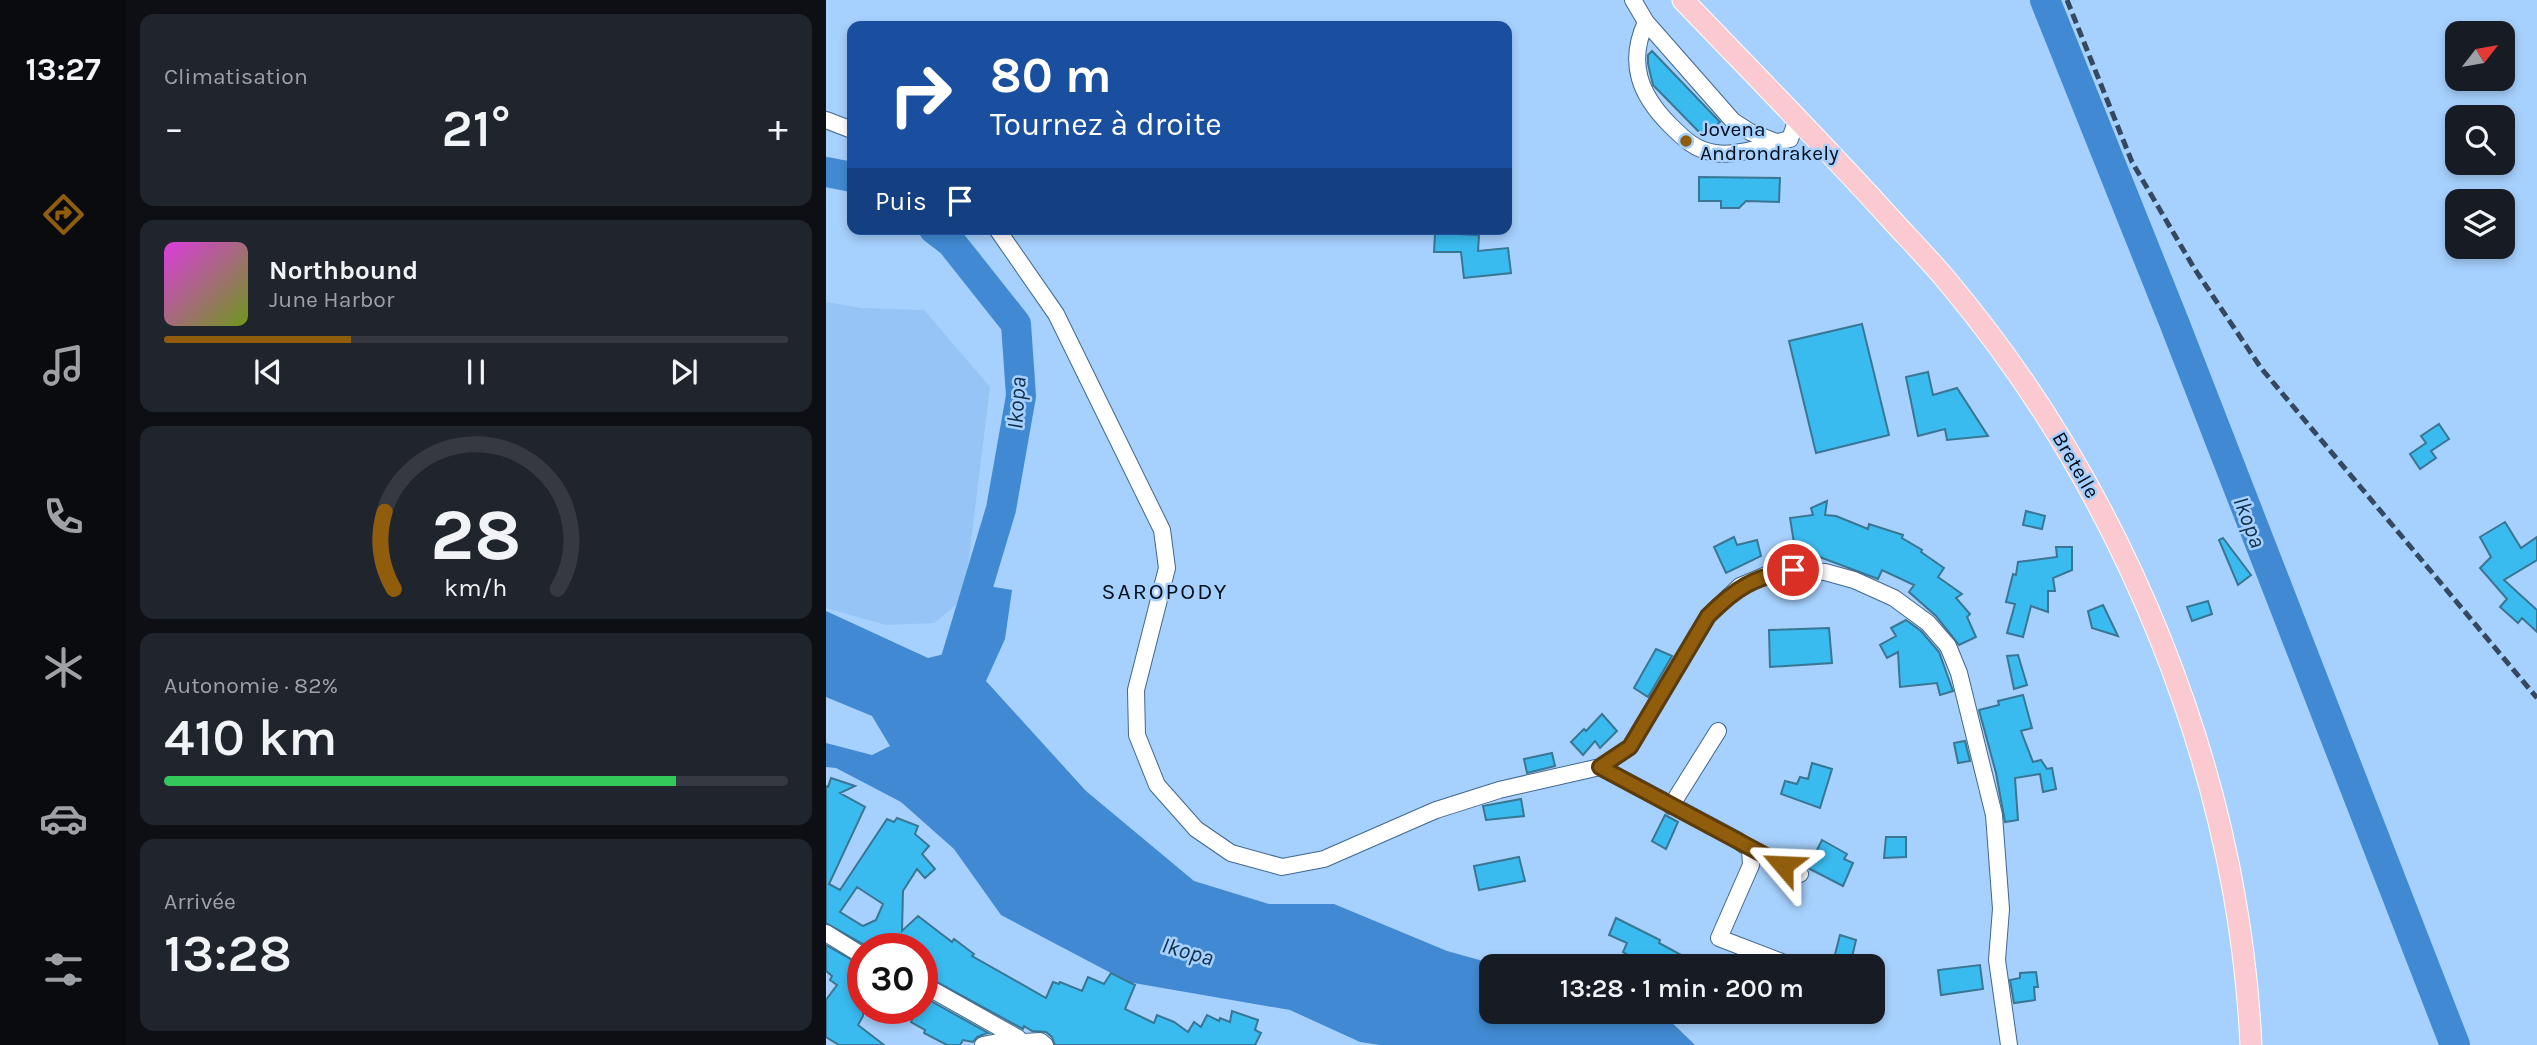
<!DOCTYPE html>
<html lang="fr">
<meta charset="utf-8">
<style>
body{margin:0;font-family:Karla,sans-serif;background:#20242c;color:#f1f3f6;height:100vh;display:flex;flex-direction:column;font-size:26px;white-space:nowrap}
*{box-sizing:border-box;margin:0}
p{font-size:23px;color:#9ea1a6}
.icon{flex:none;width:38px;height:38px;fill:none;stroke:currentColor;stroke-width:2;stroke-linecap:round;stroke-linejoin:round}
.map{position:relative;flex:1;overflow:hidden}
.drawer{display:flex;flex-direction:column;gap:14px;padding:14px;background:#0d0f14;width:700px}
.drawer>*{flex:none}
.hud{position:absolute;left:21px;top:21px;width:665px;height:214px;border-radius:14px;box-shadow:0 4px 10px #0003;background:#1a4fa0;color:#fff;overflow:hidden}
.needle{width:46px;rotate:59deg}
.buttons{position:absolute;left:1619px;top:21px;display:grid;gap:14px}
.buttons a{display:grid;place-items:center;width:70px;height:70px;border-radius:14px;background:#171b24;box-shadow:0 4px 10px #0003;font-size:35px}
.speed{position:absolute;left:21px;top:933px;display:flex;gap:14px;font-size:35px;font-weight:700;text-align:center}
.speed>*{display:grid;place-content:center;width:91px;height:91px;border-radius:50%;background:#171b24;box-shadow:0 4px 10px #0003;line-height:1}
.speed .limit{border:10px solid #d22;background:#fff;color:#111}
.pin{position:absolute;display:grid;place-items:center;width:60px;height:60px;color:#fff;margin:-30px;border:4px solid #fff;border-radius:50%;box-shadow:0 2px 7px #0007}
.me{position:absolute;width:77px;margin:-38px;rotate:296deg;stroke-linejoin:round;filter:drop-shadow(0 0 5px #0008)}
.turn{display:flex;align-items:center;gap:24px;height:147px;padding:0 28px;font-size:32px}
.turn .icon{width:91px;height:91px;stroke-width:2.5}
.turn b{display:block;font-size:49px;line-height:60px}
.then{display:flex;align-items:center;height:66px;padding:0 28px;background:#0003;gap:14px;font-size:26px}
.big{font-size:52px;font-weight:600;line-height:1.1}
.drawer .card{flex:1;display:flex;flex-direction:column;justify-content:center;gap:10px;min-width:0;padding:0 24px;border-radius:14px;background:#20242c}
.drawer .dial{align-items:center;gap:0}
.dial svg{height:182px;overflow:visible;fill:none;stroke:#363941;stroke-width:7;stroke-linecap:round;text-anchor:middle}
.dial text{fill:#f1f3f6;stroke:none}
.song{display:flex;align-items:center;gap:21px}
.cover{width:84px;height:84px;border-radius:10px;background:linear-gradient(135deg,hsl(300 70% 55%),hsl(80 70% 35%))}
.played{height:7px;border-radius:4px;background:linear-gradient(90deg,#905d0c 30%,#363941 30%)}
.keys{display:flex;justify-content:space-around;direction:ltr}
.heat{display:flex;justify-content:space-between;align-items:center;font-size:38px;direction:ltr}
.charge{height:10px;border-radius:5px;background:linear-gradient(90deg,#34c759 82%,#363941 0)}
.trip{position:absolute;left:653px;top:954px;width:406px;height:70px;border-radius:14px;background:#171b24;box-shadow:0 4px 10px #0003;font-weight:600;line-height:70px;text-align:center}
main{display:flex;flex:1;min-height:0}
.tabs{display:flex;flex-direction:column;width:126px;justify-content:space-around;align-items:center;background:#090b0e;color:#9ea1a6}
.tabs .icon{width:49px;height:49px}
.tabs .current{color:#905d0c}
.tabs b{font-size:32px;color:#f1f3f6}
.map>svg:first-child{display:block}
.built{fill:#96c4f7}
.water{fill:#418ad3}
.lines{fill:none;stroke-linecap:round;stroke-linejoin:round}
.river{stroke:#418ad3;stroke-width:30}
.building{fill:#3abbf0;stroke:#397693;stroke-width:2;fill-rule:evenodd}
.minor-casing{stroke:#41678f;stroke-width:18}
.major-casing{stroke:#fff;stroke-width:23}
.minor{stroke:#fff;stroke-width:16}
.major{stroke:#fbcad0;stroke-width:21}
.rail{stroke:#344961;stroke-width:5;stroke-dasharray:10 5;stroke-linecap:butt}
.route-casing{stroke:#5e3c08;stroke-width:18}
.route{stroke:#905d0c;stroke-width:12}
.poi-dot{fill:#905d0c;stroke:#a6d0fd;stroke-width:2.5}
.labels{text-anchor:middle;stroke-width:5;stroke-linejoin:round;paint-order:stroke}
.poi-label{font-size:21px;fill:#010d1c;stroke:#a6d0fd;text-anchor:start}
.street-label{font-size:21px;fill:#010d1c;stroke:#a6d0fd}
.water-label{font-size:23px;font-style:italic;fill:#112f4d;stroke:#a6d0fd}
.neighbourhood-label{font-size:23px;letter-spacing:2px;fill:#010d1c;stroke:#a6d0fd}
</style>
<main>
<nav class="tabs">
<b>13:27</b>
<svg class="icon current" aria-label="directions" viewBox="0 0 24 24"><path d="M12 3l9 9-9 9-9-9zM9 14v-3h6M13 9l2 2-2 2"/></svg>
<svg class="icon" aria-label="music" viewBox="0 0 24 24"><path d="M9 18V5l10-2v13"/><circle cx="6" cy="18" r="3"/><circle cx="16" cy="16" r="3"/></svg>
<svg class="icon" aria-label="phone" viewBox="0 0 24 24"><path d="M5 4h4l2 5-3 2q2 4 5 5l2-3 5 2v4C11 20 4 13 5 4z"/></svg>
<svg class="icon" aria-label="climate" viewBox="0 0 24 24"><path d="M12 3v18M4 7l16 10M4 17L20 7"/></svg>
<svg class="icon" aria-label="car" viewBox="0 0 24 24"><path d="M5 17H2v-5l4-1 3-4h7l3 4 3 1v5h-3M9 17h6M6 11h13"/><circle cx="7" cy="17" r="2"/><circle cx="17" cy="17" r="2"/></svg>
<svg class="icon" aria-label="filters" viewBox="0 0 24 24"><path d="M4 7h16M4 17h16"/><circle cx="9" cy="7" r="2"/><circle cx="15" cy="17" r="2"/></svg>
</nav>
<section class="drawer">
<div class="card"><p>Climatisation</p>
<div class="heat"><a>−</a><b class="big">21°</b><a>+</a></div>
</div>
<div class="card">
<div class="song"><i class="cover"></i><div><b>Northbound</b><p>June Harbor</p></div></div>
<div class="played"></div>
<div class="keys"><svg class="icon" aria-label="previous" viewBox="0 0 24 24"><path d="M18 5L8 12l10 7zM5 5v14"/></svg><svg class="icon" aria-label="pause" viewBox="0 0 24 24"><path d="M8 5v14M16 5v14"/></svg><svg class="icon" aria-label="next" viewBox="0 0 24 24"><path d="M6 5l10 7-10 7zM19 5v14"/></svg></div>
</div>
<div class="card dial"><svg viewBox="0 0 100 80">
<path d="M14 69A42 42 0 1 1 86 69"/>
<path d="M14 69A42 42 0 0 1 10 35" stroke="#905d0c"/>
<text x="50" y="56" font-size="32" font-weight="700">28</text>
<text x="50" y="72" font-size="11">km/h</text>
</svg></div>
<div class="card"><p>Autonomie · 82%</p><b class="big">410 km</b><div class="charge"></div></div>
<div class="card"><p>Arrivée</p><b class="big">13:28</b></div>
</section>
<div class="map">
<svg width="1711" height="1045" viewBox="0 0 1711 1045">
<rect width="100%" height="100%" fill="#a6d0fd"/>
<path class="built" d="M 0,302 L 35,308 L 98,310 L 164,387 L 138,598 L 108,623 L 60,625 L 0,608 Z"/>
<path class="water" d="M 162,586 L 186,590 L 179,639 L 160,681 L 260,791 L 368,881 L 443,904 L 508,904 L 621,951 L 675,966 L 665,966 L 665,1012 L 835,1012 L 869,1045 L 554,1045 L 534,1042 L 464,1010 L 302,982 L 175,915 L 128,849 L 75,802 L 10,768 L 0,767 L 0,743 L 46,755 L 64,746 L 46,716 L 0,697 L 0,611 L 102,658 L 147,647 Z"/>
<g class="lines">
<path class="river" d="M 1219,0 L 1348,322 L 1629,1045
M 0,172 L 26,177
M 108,229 L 125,242 L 190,324 L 195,396 L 175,509 L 121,689"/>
</g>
<path class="building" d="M 826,51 L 894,122 L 878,137 L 827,85 L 822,64 L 822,55 Z
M 873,177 L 954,178 L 953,202 L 920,201 L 913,208 L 895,208 L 895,201 L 873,201 Z
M 609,233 L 653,235 L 652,251 L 682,248 L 685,273 L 638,278 L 635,252 L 608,252 Z
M 1036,324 L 1063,435 L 990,453 L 963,341 Z
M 1102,372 L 1107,395 L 1131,388 L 1162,436 L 1121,440 L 1119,429 L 1092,436 L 1080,377 Z
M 1613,424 L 1623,439 L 1605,451 L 1610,458 L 1594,469 L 1584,454 L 1600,443 L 1595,436 Z
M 1001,501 L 999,515 L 1010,516 L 1042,529 L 1043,524 L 1077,535 L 1076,538 L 1096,550 L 1095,552 L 1118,568 L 1112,577 L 1136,594 L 1130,598 L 1144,614 L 1141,617 L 1150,637 L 1133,645 L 1110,616 L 1083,592 L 1088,585 L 1056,570 L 1052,579 L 975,550 L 975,542 L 968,543 L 964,518 L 987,515 L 985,508 Z
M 1200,511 L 1219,516 L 1216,529 L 1197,525 Z
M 1679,522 L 1695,548 L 1711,537 L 1711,560 L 1678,580 L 1711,610 L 1711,632 L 1696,618 L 1692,623 L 1674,607 L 1681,599 L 1654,568 L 1665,557 L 1654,537 Z
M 908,537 L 911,545 L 931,540 L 935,556 L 900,573 L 888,547 Z
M 1397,538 L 1425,575 L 1412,585 L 1393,540 Z
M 1230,547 L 1246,547 L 1246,570 L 1227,578 L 1229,591 L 1222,591 L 1222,612 L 1205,606 L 1197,637 L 1181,633 L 1189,604 L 1180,602 L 1187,574 L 1190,575 L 1192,562 L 1231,557 Z
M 1382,601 L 1386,614 L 1366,621 L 1361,607 Z
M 1277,605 L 1292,636 L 1266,628 L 1262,611 Z
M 1080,620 L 1095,631 L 1113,652 L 1127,691 L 1114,695 L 1111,683 L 1074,687 L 1072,652 L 1061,658 L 1054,645 L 1070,636 L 1065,628 Z
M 1003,628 L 1006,663 L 944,667 L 943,630 Z
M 830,649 L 846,656 L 822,697 L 808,688 Z
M 1192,655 L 1201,685 L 1188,689 L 1181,656 Z
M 1197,695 L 1206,728 L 1195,731 L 1207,762 L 1215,760 L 1221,769 L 1226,768 L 1230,789 L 1217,792 L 1214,774 L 1189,778 L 1192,820 L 1179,822 L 1170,773 L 1153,710 L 1173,705 L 1172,701 Z
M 776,714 L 791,731 L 774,748 L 769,741 L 757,755 L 745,742 L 758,729 L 760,731 Z
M 1139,741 L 1144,761 L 1132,763 L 1128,743 Z
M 726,753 L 729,766 L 701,773 L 698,759 Z
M 986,763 L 1006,769 L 994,808 L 955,794 L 959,781 L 971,784 L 974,777 L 982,779 Z
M 5,778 L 29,786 L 14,793 L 39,807 L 3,884 L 14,890 L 61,819 L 68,822 L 71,818 L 92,826 L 89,834 L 103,846 L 96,854 L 109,869 L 99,878 L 91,869 L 77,891 L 76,931 L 92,916 L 126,942 L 128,939 L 148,954 L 146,956 L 220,998 L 227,982 L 233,984 L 234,982 L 256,991 L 262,977 L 278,984 L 285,973 L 309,985 L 299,1009 L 328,1023 L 331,1015 L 348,1022 L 362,1032 L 368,1022 L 375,1027 L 381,1015 L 393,1021 L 394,1018 L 404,1022 L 406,1011 L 432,1020 L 429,1030 L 435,1033 L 429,1045 L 229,1045 L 226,1037 L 220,1032 L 206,1031 L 198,1026 L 197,1029 L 96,974 L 96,948 L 44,948 L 0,923 L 0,786 L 2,787 ZM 31,887 L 57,904 L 50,920 L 37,926 L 14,912 Z
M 695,799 L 698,816 L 660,820 L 657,806 Z
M 839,815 L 852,822 L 840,849 L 826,841 Z
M 1060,837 L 1080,837 L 1080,857 L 1058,858 Z
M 996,840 L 1021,854 L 1018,859 L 1027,863 L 1017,886 L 982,868 Z
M 693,857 L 699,881 L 653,890 L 648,866 Z
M 790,918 L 834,940 L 833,943 L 857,956 L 852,966 L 821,966 L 797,952 L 801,943 L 783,935 Z
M 1014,935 L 1030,940 L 1024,966 L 1006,966 Z
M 0,945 L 37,966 L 37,1016 L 32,1025 L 58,1045 L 13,1045 L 0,1037 L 0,1000 L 11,985 L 4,980 L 6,976 L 0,971 Z
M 1154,965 L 1157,989 L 1115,995 L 1112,970 Z
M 1210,972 L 1212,987 L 1208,987 L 1209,1000 L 1188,1003 L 1184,980 L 1194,978 L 1194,973 Z
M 96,996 L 162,1033 L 161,1033 L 151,1037 L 147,1042 L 137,1040 L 134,1045 L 121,1045 L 98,1033 L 99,1030 L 85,1022 L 92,1008 L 96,1008 Z"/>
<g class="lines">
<g class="minor-casing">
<path id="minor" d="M 807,0 L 820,22 C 801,63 814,95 844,125 C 858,139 869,150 889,153 C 913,157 941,144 964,139 L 971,119
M 820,22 L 907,121 L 924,132 L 950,142
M 0,120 L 26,130
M 171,229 L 230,314 L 336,530 L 341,568 L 310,690 L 311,735 L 331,785 L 370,829 L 405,853 L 456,867 L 498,859 L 610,810 L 673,790 L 774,767 L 804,747 L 882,616 L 914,586 L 940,575 L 967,570 L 999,572 L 1028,580 L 1068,598 L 1102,623 L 1122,646 L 1133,673 L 1168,815 L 1175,909 L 1171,960 L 1183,1045
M 774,767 L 911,840 L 924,849 L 925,865 L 893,938 L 966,966
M 845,806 L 892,731
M 924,849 L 974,874
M 0,933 L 37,956
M 96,984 L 192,1038 L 157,1045
M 184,1043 L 214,1041 L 219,1045"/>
</g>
<g class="major-casing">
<path id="major" d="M 857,0 C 926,72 997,144 1064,218 C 1083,239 1104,260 1122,282 C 1298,492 1412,771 1425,1045"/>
</g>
<use href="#minor" class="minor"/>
<use href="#major" class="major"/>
<path class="rail" d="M 1241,0 L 1306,162 L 1368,268 L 1435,368 L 1711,698"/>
</g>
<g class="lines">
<g class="route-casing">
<path id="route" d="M 957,865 L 774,767 L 804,747 L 882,616 C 910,588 928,577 967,570"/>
</g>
<use href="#route" class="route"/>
</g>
<circle class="poi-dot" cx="860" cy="141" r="7"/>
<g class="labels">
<g class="poi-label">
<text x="874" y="136">Jovena<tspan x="874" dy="24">Androndrakely</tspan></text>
</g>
<g class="street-label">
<text transform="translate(1250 465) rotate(60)" y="7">Bretelle</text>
</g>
<g class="water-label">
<text transform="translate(190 403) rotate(-86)" y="8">Ikopa</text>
<text transform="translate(1424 522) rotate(69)" y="8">Ikopa</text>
<text transform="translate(362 951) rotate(16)" y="8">Ikopa</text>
</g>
<g class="neighbourhood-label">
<text x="339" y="599">SAROPODY</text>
</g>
</g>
</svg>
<div class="buttons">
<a><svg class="needle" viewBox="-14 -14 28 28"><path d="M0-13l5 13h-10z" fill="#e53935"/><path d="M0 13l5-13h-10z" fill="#9ea1a6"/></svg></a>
<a><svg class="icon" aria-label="search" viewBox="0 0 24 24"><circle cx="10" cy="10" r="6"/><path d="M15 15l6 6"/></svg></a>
<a><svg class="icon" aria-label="layers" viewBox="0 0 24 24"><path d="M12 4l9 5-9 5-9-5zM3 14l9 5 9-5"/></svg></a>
</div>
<div class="speed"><div class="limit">30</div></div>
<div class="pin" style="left:967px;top:570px;background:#d93025"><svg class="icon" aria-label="arrive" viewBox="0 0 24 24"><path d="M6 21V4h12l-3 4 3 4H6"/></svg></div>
<svg class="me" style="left:957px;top:865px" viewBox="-20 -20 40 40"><path d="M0-17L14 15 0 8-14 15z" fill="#905d0c" stroke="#fff" stroke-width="4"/></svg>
<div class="trip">13:28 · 1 min · 200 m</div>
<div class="hud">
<div class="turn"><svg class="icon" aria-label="right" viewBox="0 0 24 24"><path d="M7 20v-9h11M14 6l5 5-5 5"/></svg><div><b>80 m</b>Tournez à droite</div></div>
<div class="then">Puis<svg class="icon" aria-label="arrive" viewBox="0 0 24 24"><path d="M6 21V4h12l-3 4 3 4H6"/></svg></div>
</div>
</div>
</main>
